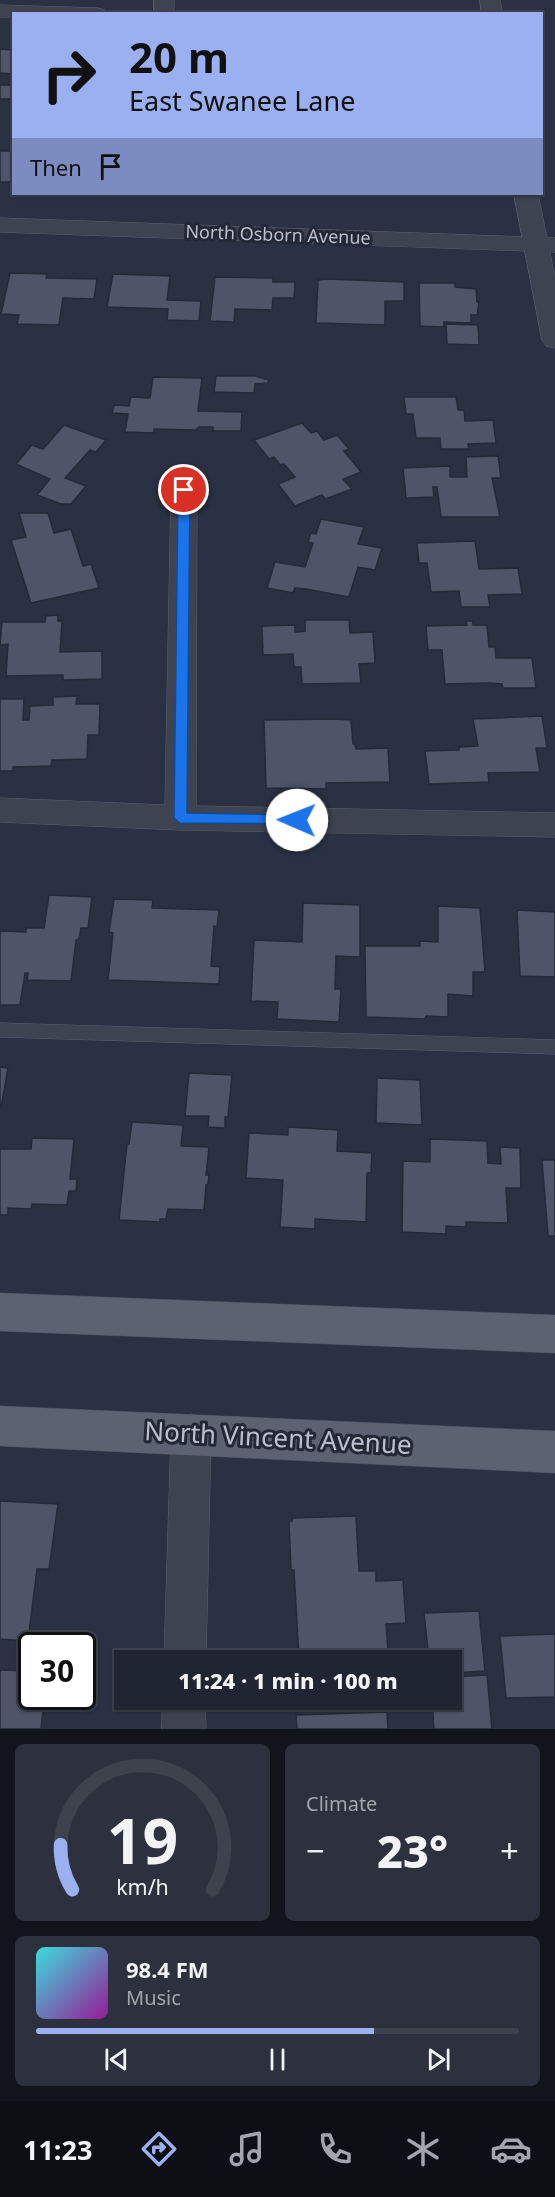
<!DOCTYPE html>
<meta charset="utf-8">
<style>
body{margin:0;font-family:"Noto Sans",sans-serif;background:#2d313e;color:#f1f3f6;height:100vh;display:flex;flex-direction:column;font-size:22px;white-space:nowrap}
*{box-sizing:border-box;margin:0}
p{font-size:20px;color:#a2a5ac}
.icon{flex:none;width:33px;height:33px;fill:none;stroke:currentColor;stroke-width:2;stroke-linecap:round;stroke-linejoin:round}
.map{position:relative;height:1729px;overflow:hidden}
.panel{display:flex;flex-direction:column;gap:15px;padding:15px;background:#12141c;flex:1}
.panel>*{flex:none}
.top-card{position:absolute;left:12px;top:12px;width:531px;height:183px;border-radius:0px;box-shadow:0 2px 4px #0004,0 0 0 2px #3d424d;background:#9bb0f0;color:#111;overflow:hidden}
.speed{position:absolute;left:18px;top:1632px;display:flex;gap:12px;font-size:30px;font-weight:700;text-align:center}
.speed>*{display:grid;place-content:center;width:78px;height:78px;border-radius:50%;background:#202532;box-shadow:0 2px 4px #0004,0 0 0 2px #3d424d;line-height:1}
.speed .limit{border:3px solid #111;border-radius:9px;background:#fff;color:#111}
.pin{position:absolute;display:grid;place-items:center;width:51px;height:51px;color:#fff;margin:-26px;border:3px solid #fff;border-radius:50%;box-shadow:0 2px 6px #0007}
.me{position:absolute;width:66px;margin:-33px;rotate:271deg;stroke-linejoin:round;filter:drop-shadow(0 0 4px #0008)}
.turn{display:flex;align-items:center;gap:21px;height:126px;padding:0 18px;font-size:27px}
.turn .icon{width:78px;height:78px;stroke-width:2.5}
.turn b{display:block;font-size:42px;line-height:51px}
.then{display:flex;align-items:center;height:57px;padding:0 18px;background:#0003;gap:12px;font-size:22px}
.big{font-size:45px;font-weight:800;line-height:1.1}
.panel .tile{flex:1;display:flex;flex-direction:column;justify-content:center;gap:9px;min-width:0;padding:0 21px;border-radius:9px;background:#2d313e}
.panel .dial{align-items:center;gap:0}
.dial svg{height:156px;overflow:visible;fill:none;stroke:#3d424d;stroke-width:7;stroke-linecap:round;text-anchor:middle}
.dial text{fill:#f1f3f6;stroke:none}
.song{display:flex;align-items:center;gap:18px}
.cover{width:72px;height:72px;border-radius:9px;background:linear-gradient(135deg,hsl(180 70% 55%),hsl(300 70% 35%))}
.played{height:6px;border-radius:3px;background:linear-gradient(90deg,#9bb0f0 70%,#3d424d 70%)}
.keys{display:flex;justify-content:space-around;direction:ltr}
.heat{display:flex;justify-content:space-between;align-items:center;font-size:33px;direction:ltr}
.panel .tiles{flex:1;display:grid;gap:15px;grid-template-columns:1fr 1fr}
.tile:last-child{grid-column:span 2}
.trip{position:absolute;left:114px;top:1650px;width:348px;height:60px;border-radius:0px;background:#202532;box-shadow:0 2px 4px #0004,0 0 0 2px #3d424d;font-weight:800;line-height:60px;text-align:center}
.menu{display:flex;height:96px;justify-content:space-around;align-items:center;background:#0d0f14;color:#a2a5ac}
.menu .icon{width:42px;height:42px}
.menu .on{color:#9bb0f0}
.menu b{font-size:27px;color:#f1f3f6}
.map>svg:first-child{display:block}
.building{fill:#4e5568;stroke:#252a39;stroke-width:1.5}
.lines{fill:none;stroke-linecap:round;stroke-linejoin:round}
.service-casing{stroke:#5c616f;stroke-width:1}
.minor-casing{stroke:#5c616f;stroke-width:1}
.tertiary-casing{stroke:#5c616f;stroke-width:1}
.primary-casing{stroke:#484c5b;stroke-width:1}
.service{fill:#3e4352;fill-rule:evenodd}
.minor{fill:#3e4352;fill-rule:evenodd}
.tertiary{fill:#3e4352;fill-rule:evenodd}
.primary{fill:#5c6271;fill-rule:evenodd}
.route{fill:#1a73e8;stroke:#114b97;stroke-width:1.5}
.labels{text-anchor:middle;stroke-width:6;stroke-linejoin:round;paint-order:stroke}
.far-street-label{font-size:18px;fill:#bbbfcb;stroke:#232837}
.near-street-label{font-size:26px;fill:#bbbfcb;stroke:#232837}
</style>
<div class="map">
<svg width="555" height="1729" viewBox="0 0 555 1729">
<rect width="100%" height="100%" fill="#2a3142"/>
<path class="building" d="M 0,49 L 14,50 L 14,74 L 0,73 Z
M 0,85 L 14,85 L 14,99 L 0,99 Z
M 0,151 L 14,151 L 14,182 L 0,182 Z
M 10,273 L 47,274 L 46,278 L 97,279 L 94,299 L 63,298 L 59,325 L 17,324 L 19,315 L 1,314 Z
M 113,274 L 170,276 L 167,300 L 201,301 L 199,321 L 167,320 L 168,309 L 107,307 Z
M 215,277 L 273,278 L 273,282 L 295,282 L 294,298 L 273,298 L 272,310 L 235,309 L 234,322 L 210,321 Z
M 327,279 L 404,282 L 404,301 L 385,301 L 385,325 L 316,323 L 318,280 Z
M 419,283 L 455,283 L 455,287 L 476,289 L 477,302 L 479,302 L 477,315 L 471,315 L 471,323 L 444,322 L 444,327 L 420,326 Z
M 446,324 L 478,325 L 479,345 L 447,344 Z
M 216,376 L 255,376 L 269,380 L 268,383 L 255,384 L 254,393 L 214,392 Z
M 153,377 L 202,378 L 198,411 L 242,412 L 241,431 L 213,431 L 213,427 L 199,427 L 196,430 L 154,429 L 154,433 L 125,432 L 128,414 L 112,413 L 114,405 L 129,406 L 131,397 L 150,398 Z
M 404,397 L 456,397 L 458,410 L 464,410 L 465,421 L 493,420 L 496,443 L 468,444 L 469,449 L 441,449 L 440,438 L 416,438 L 413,414 L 406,414 Z
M 302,423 L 311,433 L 317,431 L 324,440 L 337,435 L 349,449 L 344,451 L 361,472 L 343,479 L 352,489 L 325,499 L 322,495 L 295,506 L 278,484 L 295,477 L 284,464 L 280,465 L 274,457 L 269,459 L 254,440 Z
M 64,425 L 106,440 L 96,452 L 90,450 L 65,478 L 86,486 L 71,504 L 61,504 L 37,495 L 50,479 L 16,464 L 32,445 L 43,449 Z
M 498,456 L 501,478 L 492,478 L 500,517 L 441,517 L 437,487 L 433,487 L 434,497 L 406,498 L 403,468 L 450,466 L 450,477 L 467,477 L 466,457 Z
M 19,513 L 48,513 L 54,533 L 71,529 L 83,566 L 91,564 L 99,588 L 31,603 L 11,540 L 26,537 Z
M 321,519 L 364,527 L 358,544 L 382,548 L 375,570 L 358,567 L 349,597 L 306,589 L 295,588 L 293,593 L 267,588 L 275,562 L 305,567 L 313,543 L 308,542 L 311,533 L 316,534 Z
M 475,541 L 479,569 L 518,568 L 522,594 L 488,595 L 490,607 L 461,607 L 459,591 L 431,592 L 427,563 L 419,563 L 417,543 Z
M 58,615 L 58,621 L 62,621 L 60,652 L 102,651 L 102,679 L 63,680 L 63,675 L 6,676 L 8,644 L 0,645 L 2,622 L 45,622 L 46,616 Z
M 305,620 L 349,620 L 350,633 L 373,632 L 375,663 L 359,664 L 361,683 L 302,684 L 301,667 L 294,667 L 293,654 L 263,655 L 262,626 L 295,625 L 295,632 L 298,632 L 305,631 Z
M 466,621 L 473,621 L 473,625 L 487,625 L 489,647 L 495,647 L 496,658 L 532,658 L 536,688 L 503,688 L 502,684 L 490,683 L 445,684 L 442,650 L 428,650 L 426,626 L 467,625 Z
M 77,696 L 76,704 L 100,704 L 99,735 L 88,735 L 87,759 L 52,760 L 51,766 L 13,767 L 13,771 L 0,771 L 0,699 L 24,699 L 23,720 L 29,720 L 30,706 L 53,705 L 53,697 Z
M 542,716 L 547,748 L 536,748 L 540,772 L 488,773 L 489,782 L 429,784 L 425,751 L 459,750 L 459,747 L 478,746 L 473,719 Z
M 333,719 L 351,720 L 353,744 L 355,744 L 356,749 L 388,748 L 390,782 L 326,783 L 326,789 L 266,788 L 264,720 Z
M 49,895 L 92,897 L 88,928 L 81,928 L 79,939 L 76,940 L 71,981 L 27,980 L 28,973 L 25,973 L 20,1005 L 0,1005 L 0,931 L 26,932 L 26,928 L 44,928 Z
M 114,899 L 153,900 L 152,908 L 219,910 L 217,927 L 214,926 L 211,966 L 220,967 L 219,984 L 108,980 L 113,933 L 109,932 Z
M 303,903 L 360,905 L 360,957 L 336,956 L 335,989 L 341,989 L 339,1022 L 277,1019 L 278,1002 L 251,1001 L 254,940 L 302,942 Z
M 438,906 L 480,908 L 485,972 L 473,972 L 473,996 L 448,994 L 448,1017 L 426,1016 L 425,1019 L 366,1017 L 365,946 L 420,946 L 420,941 L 438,942 Z
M 517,910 L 555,912 L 555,977 L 520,976 Z
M 0,1067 L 8,1068 L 1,1108 L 0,1107 Z
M 189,1073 L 232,1075 L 228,1117 L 225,1117 L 225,1128 L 208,1127 L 209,1116 L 185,1116 Z
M 377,1078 L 420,1080 L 422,1125 L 376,1123 Z
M 132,1122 L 183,1125 L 181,1146 L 209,1147 L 206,1175 L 209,1175 L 208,1184 L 206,1185 L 204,1210 L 168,1209 L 166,1219 L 160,1219 L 160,1222 L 119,1220 L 127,1144 L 129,1144 Z
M 288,1127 L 338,1130 L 337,1151 L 372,1153 L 371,1173 L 367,1173 L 366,1222 L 315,1219 L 315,1229 L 280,1227 L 283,1180 L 246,1178 L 249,1133 L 288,1135 Z
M 32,1138 L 74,1139 L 70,1179 L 77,1179 L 76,1191 L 69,1191 L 67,1205 L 32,1204 L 31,1209 L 8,1208 L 8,1215 L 0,1215 L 0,1149 L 31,1149 Z
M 430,1139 L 487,1141 L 488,1163 L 501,1164 L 500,1147 L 520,1148 L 521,1188 L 506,1188 L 508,1223 L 466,1222 L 466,1227 L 446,1226 L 446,1234 L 402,1232 L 403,1161 L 430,1162 Z
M 542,1160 L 555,1160 L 555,1236 L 548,1236 Z
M 0,1501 L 58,1504 L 49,1569 L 37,1569 L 28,1641 L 0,1639 Z
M 356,1516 L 359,1571 L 376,1571 L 376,1581 L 403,1580 L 406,1623 L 386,1624 L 388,1651 L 382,1652 L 382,1656 L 299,1659 L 294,1570 L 291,1570 L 289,1522 L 292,1521 L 292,1518 Z
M 479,1611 L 485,1671 L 452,1673 L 452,1660 L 429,1660 L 424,1613 Z
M 555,1634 L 555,1697 L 506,1698 L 500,1636 Z
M 0,1670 L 32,1671 L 32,1696 L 51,1696 L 50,1709 L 43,1709 L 41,1729 L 0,1729 Z
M 487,1675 L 492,1729 L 434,1729 L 432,1700 L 452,1700 L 452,1677 Z
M 387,1712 L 388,1729 L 297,1729 L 296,1715 Z"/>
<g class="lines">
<g class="service-casing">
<path id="service" d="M 0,1023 L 555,1040 L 555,1054 L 0,1037 Z"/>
</g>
<g class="minor-casing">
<path id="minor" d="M 154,0 L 174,0 L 174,14 L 154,14 Z
M 0,5 L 98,8 L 105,10 L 108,14 L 14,14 L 14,17 L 0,17 Z
M 0,218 L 555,238 L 555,252 L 0,232 Z
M 184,481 L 193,484 L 197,490 L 196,806 L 555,813 L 555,837 L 180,830 L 0,822 L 0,798 L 165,805 L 171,490 L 175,484 Z
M 191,1414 L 205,1420 L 211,1434 L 206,1660 L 164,1660 L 171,1434 L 177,1420 Z
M 163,1700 L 205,1700 L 206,1729 L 162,1729 Z"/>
</g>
<g class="tertiary-casing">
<path id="tertiary" d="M 480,0 L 500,0 L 503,14 L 482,14 Z
M 514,194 L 538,194 L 555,278 L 555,348 L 546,346 L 542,340 Z"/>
</g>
<g class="primary-casing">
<path id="primary" d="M 0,1293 L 555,1315 L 555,1353 L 0,1331 Z
M 0,1406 L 555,1431 L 555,1473 L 0,1446 Z"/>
</g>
<use href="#service" class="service"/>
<use href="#minor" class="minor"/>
<use href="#tertiary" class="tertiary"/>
<use href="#primary" class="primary"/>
</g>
<path class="route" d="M 184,486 L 190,490 L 187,813 L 297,815 L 302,817 L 304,820 L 302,824 L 180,823 L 174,818 L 178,490 Z"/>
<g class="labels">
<g class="far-street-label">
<text transform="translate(278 235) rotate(2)" y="6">North Osborn Avenue</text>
</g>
<g class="near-street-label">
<text transform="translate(278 1438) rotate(3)" y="9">North Vincent Avenue</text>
</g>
</g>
</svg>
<div class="speed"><div class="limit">30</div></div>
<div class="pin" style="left:184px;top:490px;background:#d93025"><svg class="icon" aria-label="arrive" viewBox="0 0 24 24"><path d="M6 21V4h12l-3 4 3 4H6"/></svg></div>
<svg class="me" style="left:297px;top:820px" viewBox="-20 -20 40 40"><circle r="19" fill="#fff"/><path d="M0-13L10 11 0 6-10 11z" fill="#1a73e8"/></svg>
<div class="trip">11:24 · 1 min · 100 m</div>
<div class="top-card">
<div class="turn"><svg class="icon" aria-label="right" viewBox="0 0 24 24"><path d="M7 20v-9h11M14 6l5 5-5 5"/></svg><div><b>20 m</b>East Swanee Lane</div></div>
<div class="then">Then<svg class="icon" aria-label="arrive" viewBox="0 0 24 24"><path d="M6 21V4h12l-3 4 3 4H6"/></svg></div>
</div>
</div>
<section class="panel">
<div class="tiles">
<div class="tile dial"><svg viewBox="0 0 100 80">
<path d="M14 69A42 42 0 1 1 86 69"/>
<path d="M14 69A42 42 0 0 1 8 46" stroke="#9bb0f0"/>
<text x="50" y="56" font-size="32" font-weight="700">19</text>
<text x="50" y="72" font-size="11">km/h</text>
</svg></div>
<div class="tile"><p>Climate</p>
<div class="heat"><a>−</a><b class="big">23°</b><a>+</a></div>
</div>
<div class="tile">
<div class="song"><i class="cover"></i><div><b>98.4 FM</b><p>Music</p></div></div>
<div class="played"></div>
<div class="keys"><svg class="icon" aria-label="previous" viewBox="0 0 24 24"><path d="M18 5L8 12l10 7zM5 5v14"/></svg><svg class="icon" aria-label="pause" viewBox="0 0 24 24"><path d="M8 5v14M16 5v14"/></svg><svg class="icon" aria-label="next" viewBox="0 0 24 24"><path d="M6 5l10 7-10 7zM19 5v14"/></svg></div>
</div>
</div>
</section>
<nav class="menu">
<b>11:23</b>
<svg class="icon on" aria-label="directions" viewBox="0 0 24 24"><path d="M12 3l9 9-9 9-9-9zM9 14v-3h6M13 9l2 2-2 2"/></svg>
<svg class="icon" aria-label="music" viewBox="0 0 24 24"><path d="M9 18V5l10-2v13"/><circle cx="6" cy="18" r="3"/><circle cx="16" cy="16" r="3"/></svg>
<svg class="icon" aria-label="phone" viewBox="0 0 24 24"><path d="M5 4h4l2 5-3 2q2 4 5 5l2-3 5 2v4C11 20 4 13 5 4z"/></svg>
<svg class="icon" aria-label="climate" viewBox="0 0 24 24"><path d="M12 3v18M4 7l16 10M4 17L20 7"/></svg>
<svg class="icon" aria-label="car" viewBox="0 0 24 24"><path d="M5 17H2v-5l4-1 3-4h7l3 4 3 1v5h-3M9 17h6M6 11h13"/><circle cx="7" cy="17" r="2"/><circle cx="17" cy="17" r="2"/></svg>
</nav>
